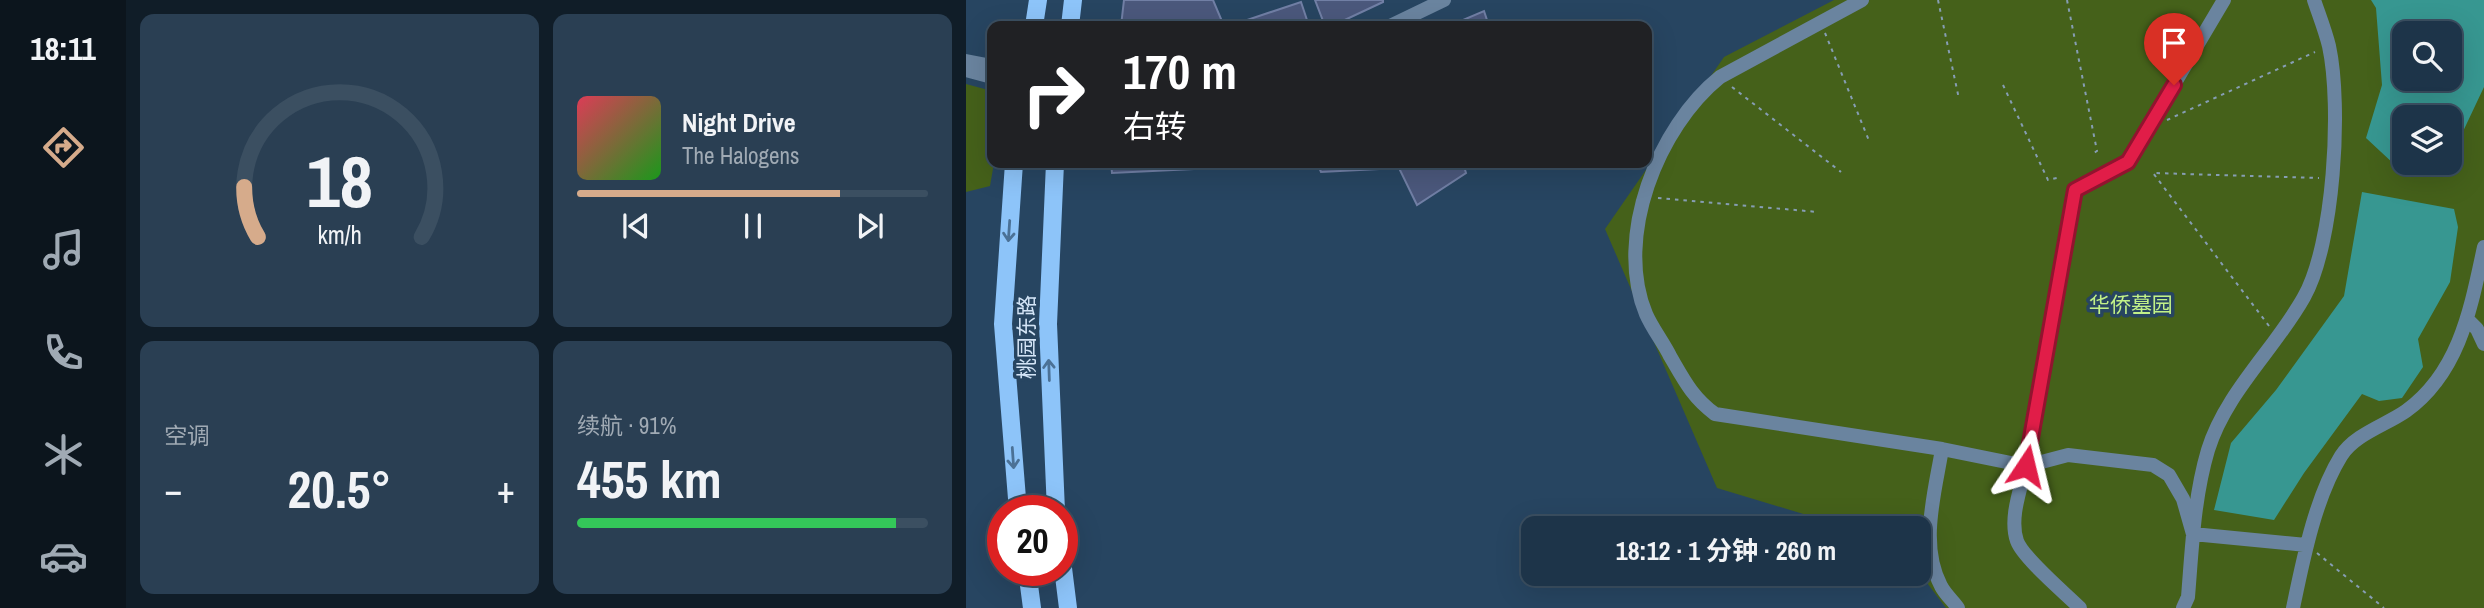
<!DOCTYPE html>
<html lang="zh">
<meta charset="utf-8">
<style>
body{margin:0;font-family:"Archivo Narrow","Noto Sans SC",sans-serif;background:#2a3f53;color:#f1f3f6;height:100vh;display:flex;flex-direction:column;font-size:26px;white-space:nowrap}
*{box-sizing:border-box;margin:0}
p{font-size:23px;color:#a0aab4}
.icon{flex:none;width:38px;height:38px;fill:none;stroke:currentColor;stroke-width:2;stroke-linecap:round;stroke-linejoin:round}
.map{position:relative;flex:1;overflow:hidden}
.panel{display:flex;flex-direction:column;gap:14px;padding:14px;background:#101d28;width:840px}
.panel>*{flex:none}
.top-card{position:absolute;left:21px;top:21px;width:665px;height:147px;border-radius:14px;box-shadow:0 7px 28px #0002,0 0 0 2px #3b4f61;background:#202124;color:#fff;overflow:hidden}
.fabs{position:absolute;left:1426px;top:21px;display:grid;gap:14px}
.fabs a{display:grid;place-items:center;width:70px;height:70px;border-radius:14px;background:#1d3449;box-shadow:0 7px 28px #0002,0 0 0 2px #3b4f61;font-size:35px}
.speed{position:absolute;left:21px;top:495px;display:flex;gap:14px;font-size:35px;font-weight:700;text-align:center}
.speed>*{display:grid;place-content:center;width:91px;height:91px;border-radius:50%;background:#1d3449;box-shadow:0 7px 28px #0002,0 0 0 2px #3b4f61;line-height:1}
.speed .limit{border:10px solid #d22;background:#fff;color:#111}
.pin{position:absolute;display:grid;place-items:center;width:60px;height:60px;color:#fff;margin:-72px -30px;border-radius:50% 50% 50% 0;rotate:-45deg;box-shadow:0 0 7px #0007}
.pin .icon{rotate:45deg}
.me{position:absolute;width:77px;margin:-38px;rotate:10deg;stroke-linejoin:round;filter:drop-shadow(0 0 5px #0008)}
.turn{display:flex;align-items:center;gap:24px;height:147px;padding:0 21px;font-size:32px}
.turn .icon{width:91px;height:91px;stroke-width:2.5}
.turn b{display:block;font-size:49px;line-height:60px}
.big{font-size:52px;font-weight:700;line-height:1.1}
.panel .widget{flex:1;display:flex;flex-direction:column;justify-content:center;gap:10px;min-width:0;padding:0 24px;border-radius:14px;background:#2a3f53}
.panel .dial{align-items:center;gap:0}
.dial svg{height:182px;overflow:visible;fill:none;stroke:#3b4f61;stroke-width:7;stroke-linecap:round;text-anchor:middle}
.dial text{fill:#f1f3f6;stroke:none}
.song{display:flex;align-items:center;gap:21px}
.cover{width:84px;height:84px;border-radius:10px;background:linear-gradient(135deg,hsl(350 70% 55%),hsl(120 70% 35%))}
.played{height:7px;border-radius:4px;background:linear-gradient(90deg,#d6ab8b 75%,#3b4f61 75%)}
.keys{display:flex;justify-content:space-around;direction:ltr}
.heat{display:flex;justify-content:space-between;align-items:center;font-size:38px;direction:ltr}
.charge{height:10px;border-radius:5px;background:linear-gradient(90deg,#34c759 91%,#3b4f61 0)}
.panel .tiles{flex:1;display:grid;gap:14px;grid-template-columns:repeat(2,1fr)}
.trip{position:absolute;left:555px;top:516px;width:410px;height:70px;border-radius:14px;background:#1d3449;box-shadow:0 7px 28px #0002,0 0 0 2px #3b4f61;font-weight:700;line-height:70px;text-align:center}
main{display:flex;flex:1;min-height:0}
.dock{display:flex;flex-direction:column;width:126px;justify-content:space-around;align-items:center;background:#0c151d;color:#a0aab4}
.dock .icon{width:49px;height:49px}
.dock .current{color:#d6ab8b}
.dock b{font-size:32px;color:#f1f3f6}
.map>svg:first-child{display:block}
.green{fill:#45611a;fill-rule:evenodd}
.water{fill:#379791;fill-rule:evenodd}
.building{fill:#4b587c;stroke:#717fa5;stroke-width:2}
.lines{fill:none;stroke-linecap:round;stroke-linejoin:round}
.path{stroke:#869db3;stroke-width:2;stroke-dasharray:3.5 5;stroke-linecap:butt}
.minor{stroke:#6a849f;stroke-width:14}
.major{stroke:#8dc4f9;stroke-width:18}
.oneway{stroke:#4b7196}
.route-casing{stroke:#92132f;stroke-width:18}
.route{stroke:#e11d48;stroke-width:12}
.labels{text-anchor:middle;stroke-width:7;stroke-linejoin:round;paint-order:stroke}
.park-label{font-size:21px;fill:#c2f188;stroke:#274561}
.street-label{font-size:21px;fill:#d4e5f7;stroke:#274561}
</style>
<main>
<nav class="dock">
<b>18:11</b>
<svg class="icon current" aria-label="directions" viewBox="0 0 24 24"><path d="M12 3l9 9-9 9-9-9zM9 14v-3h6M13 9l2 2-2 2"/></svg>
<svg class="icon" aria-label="music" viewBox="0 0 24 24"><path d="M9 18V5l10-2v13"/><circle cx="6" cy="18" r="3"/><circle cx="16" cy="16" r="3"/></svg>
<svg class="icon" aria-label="phone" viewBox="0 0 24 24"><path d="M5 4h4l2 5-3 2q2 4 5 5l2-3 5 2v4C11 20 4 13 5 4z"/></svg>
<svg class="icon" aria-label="climate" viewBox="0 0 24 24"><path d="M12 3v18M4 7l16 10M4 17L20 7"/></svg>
<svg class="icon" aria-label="car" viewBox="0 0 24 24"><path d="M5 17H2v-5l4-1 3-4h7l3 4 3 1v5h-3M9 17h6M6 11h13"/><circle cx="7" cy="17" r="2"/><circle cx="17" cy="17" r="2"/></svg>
</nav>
<section class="panel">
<div class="tiles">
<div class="widget dial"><svg viewBox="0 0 100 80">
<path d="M14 69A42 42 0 1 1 86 69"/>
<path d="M14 69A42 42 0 0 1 8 47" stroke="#d6ab8b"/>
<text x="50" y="56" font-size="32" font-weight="700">18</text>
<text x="50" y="72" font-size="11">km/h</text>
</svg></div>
<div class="widget">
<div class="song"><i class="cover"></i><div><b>Night Drive</b><p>The Halogens</p></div></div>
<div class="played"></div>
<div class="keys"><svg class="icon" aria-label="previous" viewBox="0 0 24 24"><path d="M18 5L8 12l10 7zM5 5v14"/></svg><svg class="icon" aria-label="pause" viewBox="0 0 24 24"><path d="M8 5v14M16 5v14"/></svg><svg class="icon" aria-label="next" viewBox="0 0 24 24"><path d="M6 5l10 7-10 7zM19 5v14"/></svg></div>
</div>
<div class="widget"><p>空调</p>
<div class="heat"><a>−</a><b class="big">20.5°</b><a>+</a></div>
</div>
<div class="widget"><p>续航 · 91%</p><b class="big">455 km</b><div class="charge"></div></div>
</div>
</section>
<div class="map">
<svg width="1518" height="608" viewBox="0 0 1518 608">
<rect width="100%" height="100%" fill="#274561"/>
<path class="green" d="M 868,0 L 1518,0 L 1518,608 L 980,608 L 952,571 L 952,528 L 884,528 L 751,488 L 639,229 L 758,57 ZM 1438,33 L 1484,33 L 1484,79 L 1438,79 ZM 1438,117 L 1484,117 L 1484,163 L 1438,163 Z
M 0,84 L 26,91 L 28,163 L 24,186 L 0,192 Z"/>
<path class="water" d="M 1405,0 L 1518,0 L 1518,87 L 1484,159 L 1484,117 L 1438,117 L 1438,163 L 1482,163 L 1463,175 L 1429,165 L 1400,138 L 1416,85 L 1410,8 ZM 1438,33 L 1484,33 L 1484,79 L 1438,79 Z
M 1396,192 L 1488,209 L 1492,227 L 1484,282 L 1452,339 L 1457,367 L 1436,398 L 1413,401 L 1396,394 L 1338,473 L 1308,520 L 1248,510 L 1265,443 L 1310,390 L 1378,296 Z"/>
<path class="building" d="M 158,0 L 247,0 L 258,26 L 155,26 Z
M 349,0 L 417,0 L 417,2 L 366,26 L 359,26 Z
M 335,2 L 343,26 L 270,26 L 269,24 Z
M 518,11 L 523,26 L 483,26 Z
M 145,163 L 334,163 L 334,164 L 146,173 Z
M 351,163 L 497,163 L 500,173 L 451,205 L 433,168 L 355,172 Z"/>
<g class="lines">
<path class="path" d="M 972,0 L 993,99
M 1101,0 L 1131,151 L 1126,154
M 859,33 L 904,143
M 1037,85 L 1082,180 L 1095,177
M 766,87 L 875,172
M 1201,120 L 1349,52
M 692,198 L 852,212
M 1303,326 L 1187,173 L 1353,178
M 1351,553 L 1418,608"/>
<path class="minor" d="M 896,0 L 754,77 C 692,127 648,237 680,314 C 686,328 697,342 704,356 C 718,380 726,397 749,414 L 976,449 L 1060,466 L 1102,455 L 1187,465 L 1203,475 L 1217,499 L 1227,534 L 1340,545
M 424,26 L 478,0
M 0,61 L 26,66
M 0,70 L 26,77
M 1502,320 L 1511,329 L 1518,344
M 976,449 C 969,492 953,545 975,586 C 979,594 987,601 992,608
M 1114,608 C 1100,594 1057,558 1051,541 C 1043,518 1055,488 1060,466 L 1109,190 L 1162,162 L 1258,0
M 1217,608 L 1222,597 C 1226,548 1228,497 1242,450 C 1260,392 1309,349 1338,297 C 1368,244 1376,106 1363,46 C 1359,30 1353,15 1348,0
M 1327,608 C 1337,560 1349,498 1375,456 C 1389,434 1420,425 1440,411 C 1494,372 1505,307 1518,247"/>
<path class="major" d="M 68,26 L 72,0
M 104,26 L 107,0
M 48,163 L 37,324 L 52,511
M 89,163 L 82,324 L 90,511
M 96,560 L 102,608
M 61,570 L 66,608"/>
</g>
<defs><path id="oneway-shaft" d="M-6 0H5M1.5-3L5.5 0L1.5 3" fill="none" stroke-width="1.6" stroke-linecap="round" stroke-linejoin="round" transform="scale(1.75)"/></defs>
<g class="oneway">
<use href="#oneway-shaft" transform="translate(43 231) rotate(94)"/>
<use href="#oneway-shaft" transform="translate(83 370) rotate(-92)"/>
<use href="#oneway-shaft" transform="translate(47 458) rotate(86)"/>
</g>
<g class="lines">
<g class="route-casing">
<path id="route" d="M 1060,466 L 1109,190 L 1162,162 L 1208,85"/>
</g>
<use href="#route" class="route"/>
</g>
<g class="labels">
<g class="park-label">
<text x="1165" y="312">华侨墓园</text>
</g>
<g class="street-label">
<text transform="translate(61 337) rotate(-90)" y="7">桃园东路</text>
</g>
</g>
</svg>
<div class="fabs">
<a><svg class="icon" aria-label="search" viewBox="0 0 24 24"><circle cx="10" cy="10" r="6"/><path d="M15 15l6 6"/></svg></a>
<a><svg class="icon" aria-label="layers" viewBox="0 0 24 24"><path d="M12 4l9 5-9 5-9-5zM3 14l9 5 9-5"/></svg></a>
</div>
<div class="speed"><div class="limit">20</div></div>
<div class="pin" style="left:1208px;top:85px;background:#d93025"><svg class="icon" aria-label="arrive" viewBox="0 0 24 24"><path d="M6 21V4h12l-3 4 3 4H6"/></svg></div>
<svg class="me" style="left:1060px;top:466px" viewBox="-20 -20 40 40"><path d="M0-17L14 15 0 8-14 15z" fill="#e11d48" stroke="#fff" stroke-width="4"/></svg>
<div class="trip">18:12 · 1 分钟 · 260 m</div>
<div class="top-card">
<div class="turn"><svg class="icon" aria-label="right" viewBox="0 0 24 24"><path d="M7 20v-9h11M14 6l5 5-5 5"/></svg><div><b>170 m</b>右转</div></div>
</div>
</div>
</main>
